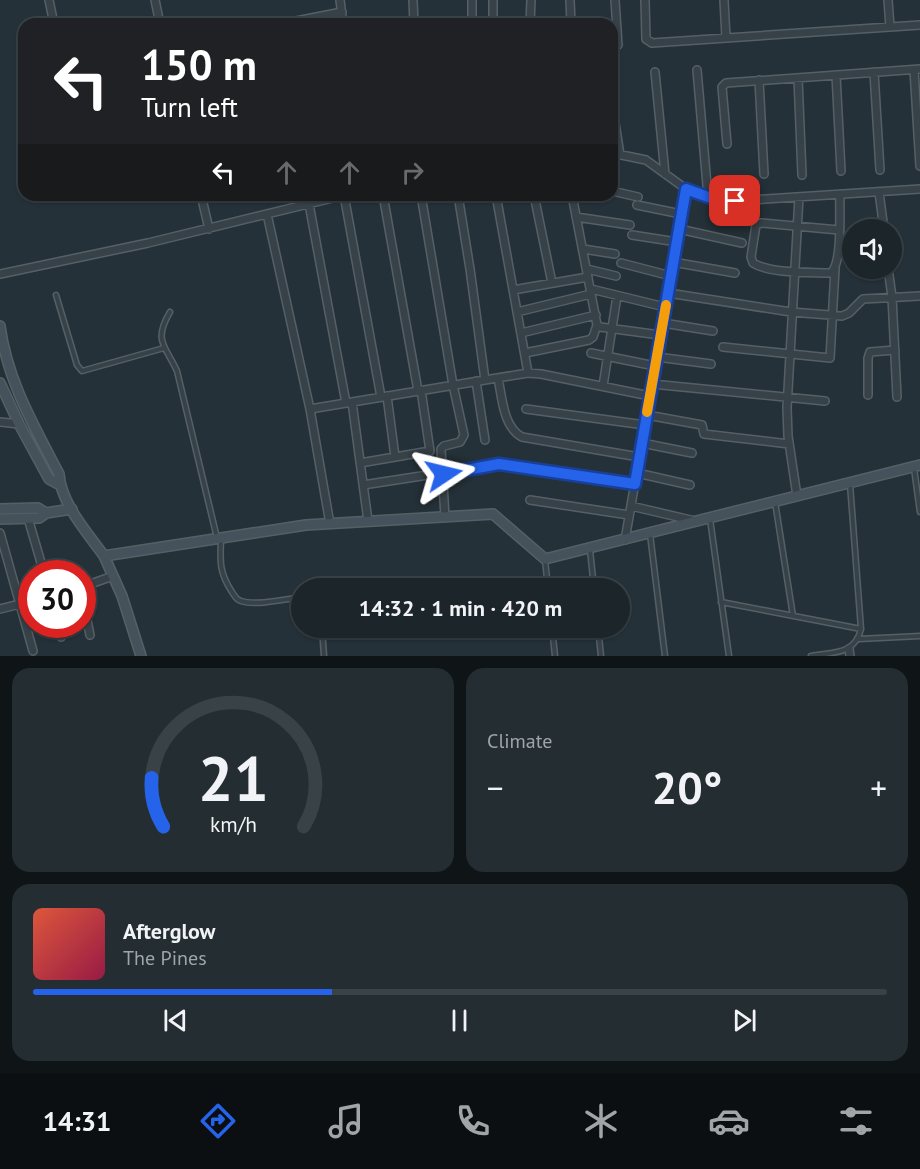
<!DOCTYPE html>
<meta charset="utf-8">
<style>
body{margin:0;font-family:"PT Sans",sans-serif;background:#242d32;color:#f1f3f6;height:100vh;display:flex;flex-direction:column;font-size:22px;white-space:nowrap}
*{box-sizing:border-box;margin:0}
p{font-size:20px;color:#a0a5a8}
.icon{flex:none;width:33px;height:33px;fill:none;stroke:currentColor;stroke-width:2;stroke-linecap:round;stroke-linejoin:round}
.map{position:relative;height:656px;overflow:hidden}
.drawer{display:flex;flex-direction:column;gap:12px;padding:12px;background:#0f1417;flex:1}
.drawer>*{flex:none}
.banner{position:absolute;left:18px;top:18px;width:600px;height:183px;border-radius:18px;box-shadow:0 2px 4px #0004,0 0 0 2px #394247;background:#202124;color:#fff;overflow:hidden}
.buttons{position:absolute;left:842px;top:219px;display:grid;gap:12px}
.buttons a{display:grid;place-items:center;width:60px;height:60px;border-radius:50%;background:#1b252a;box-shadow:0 2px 4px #0004,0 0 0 2px #394247;font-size:30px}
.speed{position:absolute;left:18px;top:560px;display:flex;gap:12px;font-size:30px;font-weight:700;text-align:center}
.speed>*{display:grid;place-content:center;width:78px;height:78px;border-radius:50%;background:#1b252a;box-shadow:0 2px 4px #0004,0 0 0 2px #394247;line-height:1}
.speed .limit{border:9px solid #d22;background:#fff;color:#111}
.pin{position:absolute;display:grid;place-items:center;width:51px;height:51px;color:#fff;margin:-26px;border-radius:12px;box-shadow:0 3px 9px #0006}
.me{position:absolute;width:66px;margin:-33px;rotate:80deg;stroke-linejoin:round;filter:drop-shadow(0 0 4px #0008)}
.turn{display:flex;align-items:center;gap:21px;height:126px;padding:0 24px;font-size:27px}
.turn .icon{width:78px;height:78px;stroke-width:2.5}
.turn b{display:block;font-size:42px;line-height:51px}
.lanes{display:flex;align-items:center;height:57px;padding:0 24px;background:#0003;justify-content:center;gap:30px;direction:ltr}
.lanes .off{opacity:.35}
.big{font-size:45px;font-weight:800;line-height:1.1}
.drawer .card{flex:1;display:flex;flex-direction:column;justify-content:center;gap:9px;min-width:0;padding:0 21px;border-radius:18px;background:#242d32}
.drawer .dial{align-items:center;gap:0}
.dial svg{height:156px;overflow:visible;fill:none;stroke:#394247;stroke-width:7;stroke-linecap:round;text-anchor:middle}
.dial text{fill:#f1f3f6;stroke:none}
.song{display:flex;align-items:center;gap:18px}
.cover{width:72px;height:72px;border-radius:9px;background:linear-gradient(135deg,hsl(10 70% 55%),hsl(340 70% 35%))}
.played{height:6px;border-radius:3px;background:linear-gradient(90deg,#2563eb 35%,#394247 35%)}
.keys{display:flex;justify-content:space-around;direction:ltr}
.heat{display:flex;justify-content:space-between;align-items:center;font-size:33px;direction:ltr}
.drawer .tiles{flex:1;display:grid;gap:12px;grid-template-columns:1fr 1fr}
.card:last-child{grid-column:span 2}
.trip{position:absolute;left:291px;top:578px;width:339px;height:60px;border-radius:30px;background:#1b252a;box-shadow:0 2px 4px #0004,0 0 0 2px #394247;font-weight:800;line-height:60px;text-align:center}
.dock{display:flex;height:96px;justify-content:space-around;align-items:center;background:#0b0f11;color:#a0a5a8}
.dock .icon{width:42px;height:42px}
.dock .active{color:#2563eb}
.dock b{font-size:27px;color:#f1f3f6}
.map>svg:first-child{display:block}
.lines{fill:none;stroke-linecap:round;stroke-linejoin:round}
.lane-casing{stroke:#556066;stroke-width:7}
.street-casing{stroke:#556066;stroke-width:10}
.secondary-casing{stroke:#556066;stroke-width:12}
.lane{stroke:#374248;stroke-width:4}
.street{stroke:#374248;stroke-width:7}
.secondary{stroke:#46525b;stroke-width:9}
.route-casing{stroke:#184099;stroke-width:15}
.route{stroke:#2563eb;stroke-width:10}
.slow{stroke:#f59e0b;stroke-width:10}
</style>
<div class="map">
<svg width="920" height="656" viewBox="0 0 920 656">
<rect width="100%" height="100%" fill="#243138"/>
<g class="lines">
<g class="lane-casing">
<path id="lane" d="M 56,295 L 77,365 L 82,371 L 164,348
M 170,312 C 153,341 165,345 177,371 L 217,538
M 914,468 L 920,512
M 775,502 L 793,616
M 710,519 L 729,656
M 650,534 L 665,656
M 221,539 C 220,561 219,572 232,592 C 235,596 236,600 241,601 C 256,606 286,599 302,597
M 590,550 L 594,588
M 545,560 L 548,588
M 721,602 L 861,629
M 322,627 L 324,656
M 552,627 L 555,656
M 598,627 L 601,656
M 859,639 L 920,636
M 811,656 C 833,652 855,655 861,629 L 850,484"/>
</g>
<g class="street-casing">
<path id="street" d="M 49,0 L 54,24
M 155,0 L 160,24
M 340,0 L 343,24
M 413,0 L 414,24
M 472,0 L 472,24
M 570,0 L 571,24
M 615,0 L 618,45
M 645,0 L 646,39 L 652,43 L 920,25
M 724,0 L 726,38
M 888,0 L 890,27
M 281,24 L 342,12
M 493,24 L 493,0
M 530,24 L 531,0
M 697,70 L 708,197
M 914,70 L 920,166
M 655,72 L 665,174
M 874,72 L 880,170
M 836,75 L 841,171
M 798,78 L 802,175
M 759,80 L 764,174
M 612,103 L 620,155
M 22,138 L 24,138
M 727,144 L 722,87 L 726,83 L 920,69
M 612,153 L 646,160 L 686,189 L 708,197 L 735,201 L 920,189
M 612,191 L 638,197
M 879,192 L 884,230
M 201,195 L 209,229
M 344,195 L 381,397
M 383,195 L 418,391
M 421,195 L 453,385 L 464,435 L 460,442 L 444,446 L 441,449 L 445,517
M 496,195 L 528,373
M 534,195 L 552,283
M 309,204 L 346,403
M 637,205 L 681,214
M 267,214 L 310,409 L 330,524
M 576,217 L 630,225
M 679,229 L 742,243
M 839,230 L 761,223 L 756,225 L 751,257 L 753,263 C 771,274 810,272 831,273 C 843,262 839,211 840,194
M 632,235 L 677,242
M 583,249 L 615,254
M 673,262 L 735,273
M 621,263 L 671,276
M 888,268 L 892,297 L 897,397
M 587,269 L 616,276
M 0,274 L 148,243 L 345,195
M 591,289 L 665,307
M 513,290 L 588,277
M 668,293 L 791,312 L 842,316 L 849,313 L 863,299 L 920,296
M 517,312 L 591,294
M 663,323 L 713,331
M 597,325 L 600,327 L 660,335
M 521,333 L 596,315
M 723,347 L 830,358 L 835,269
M 525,353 L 589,340 L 593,337 L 597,325 L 572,195
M 591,353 L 655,366
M 657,357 L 711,364
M 498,378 C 502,397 503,427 522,437 L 639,457
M 485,380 L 528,373 L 541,374 L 650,396
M 476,381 L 485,440
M 652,384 L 825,401
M 603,386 L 617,296
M 868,395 L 868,358 L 870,352 L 895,350
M 387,396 L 395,457
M 352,402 L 368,521
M 310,409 L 485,380 L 470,269 L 458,195
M 526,409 L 645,425
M 647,415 L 702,425 L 704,434 L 789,444
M 0,422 L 19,424
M 642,443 L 692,453
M 360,463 L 430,451 L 421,390
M 637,473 L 690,485
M 363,485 L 499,464 L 635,484
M 797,496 L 788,436 L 787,408 L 799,197
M 530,500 L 629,515
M 631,506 L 695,521
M 28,518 L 44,573
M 0,533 L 33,651
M 625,540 L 686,189
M 82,587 L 113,576
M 82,596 L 90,635
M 0,609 L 32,601
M 58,624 L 61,637
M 849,649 L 850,656"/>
</g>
<g class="secondary-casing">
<path id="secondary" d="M 0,326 C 7,380 34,426 59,474 C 61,504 87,532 104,556 L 306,525 L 493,514 L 545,559 L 920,465
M 0,383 L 19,424 L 49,479 L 60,485
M 0,509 L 38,508 L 46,513
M 0,519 L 39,518 L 46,513 L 72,509
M 104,556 L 122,596 L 141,656"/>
</g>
<use href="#lane" class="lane"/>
<use href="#street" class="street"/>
<use href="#secondary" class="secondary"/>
</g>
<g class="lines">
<g class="route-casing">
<path id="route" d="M 444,474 L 499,464 L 635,484 L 686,189 L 708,197 L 735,201"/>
</g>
<use href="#route" class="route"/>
<path class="slow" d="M 647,412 L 666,305"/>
</g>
</svg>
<div class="buttons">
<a><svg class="icon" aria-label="sound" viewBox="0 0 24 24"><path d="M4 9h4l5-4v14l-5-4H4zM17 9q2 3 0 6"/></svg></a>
</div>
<div class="speed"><div class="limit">30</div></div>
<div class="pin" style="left:735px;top:201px;background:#d93025"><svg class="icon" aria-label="arrive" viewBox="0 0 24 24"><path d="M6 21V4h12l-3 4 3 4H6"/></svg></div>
<svg class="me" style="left:444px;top:474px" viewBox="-20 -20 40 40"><path d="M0-17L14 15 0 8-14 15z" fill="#2563eb" stroke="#fff" stroke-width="4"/></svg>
<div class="trip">14:32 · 1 min · 420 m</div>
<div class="banner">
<div class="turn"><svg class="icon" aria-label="left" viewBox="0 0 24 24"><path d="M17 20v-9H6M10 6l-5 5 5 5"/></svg><div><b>150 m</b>Turn left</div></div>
<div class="lanes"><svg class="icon" aria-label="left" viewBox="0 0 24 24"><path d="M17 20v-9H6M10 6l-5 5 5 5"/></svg><svg class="icon off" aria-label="ahead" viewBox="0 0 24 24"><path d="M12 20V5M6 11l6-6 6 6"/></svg><svg class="icon off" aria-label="ahead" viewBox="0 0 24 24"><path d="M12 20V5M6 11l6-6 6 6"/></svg><svg class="icon off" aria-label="right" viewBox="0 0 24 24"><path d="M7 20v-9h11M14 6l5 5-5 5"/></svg></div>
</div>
</div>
<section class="drawer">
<div class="tiles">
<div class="card dial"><svg viewBox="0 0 100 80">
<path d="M14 69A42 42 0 1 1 86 69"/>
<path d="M14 69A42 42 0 0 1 8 44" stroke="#2563eb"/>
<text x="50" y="56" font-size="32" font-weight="700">21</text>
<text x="50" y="72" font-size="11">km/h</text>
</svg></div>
<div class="card"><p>Climate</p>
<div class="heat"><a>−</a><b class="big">20°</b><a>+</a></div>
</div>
<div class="card">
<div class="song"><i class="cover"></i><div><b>Afterglow</b><p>The Pines</p></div></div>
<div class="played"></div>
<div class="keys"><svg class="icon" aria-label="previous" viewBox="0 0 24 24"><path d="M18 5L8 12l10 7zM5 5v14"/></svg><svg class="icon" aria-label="pause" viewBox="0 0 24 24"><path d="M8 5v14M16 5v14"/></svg><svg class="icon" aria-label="next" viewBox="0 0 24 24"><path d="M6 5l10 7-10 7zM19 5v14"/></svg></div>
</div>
</div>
</section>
<nav class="dock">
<b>14:31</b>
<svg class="icon active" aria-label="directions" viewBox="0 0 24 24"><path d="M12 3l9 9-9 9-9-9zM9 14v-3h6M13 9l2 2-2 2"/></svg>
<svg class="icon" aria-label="music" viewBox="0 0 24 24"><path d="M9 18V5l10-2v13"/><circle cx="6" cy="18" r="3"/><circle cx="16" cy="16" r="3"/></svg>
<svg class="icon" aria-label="phone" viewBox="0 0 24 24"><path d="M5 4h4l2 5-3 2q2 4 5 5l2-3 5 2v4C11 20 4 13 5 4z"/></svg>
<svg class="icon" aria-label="climate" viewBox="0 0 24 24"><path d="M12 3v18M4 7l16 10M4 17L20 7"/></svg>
<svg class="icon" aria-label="car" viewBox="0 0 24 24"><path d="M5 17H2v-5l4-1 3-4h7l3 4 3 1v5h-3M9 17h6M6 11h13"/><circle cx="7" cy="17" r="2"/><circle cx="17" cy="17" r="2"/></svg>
<svg class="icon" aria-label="filters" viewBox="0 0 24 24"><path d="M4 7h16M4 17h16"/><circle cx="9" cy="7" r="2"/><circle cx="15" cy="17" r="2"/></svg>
</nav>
